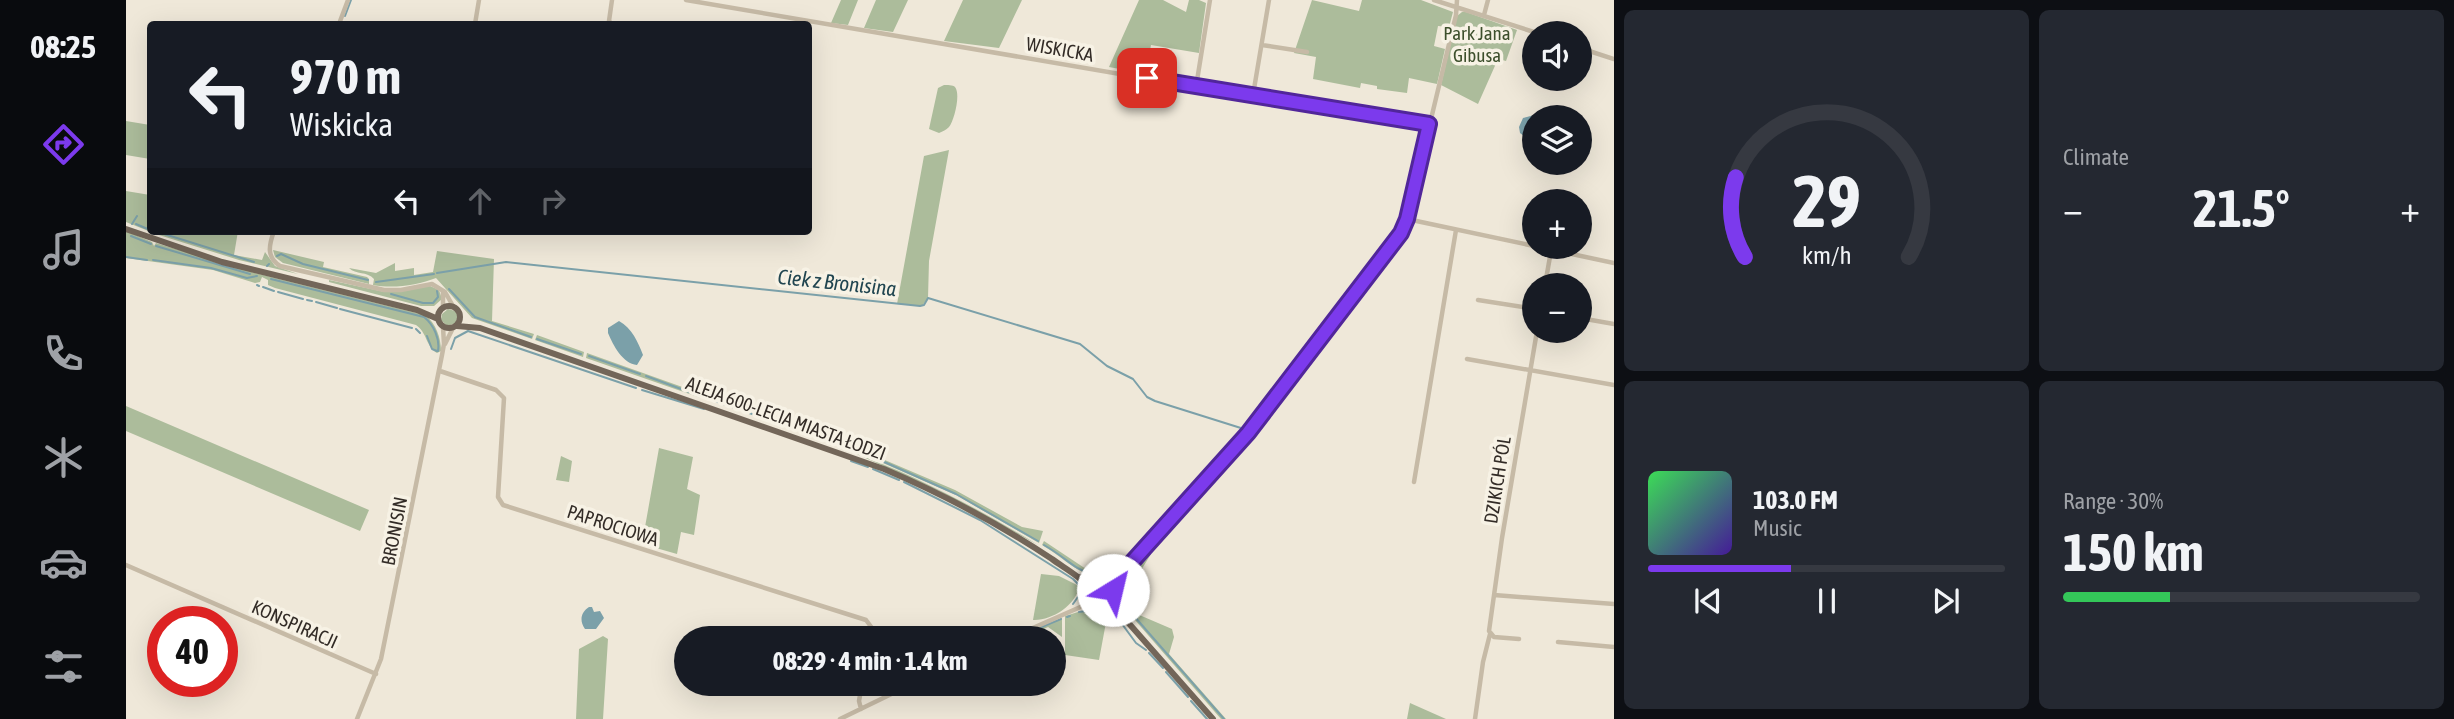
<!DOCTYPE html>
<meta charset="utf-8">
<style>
body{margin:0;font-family:"Asap Condensed",sans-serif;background:#242831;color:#f1f3f6;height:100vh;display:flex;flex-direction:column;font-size:26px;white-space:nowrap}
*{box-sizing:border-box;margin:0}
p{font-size:23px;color:#9ea1a6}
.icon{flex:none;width:38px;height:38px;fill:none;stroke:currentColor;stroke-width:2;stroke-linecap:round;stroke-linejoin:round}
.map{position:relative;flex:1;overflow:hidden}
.panel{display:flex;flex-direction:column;gap:10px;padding:10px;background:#0d0f14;width:840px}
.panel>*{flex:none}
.banner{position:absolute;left:21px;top:21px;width:665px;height:214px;border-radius:7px;box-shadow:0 7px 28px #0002;background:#171b24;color:#f1f3f6;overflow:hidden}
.buttons{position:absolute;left:1396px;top:21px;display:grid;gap:14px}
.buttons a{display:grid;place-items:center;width:70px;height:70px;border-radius:50%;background:#171b24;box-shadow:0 7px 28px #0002;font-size:35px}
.speed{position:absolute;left:21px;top:606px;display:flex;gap:14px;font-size:35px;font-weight:700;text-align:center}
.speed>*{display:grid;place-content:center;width:91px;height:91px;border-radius:50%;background:#171b24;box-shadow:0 7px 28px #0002;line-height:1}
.speed .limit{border:10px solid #d22;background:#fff;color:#111}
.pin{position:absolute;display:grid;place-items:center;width:60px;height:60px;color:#fff;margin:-30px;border-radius:14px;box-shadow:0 4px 10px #0006}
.me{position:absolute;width:77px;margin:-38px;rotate:36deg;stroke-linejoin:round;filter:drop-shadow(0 0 5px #0008)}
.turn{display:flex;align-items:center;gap:24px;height:147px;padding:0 28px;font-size:32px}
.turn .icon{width:91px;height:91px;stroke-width:2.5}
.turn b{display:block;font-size:49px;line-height:60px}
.lanes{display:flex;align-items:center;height:66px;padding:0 28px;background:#0003;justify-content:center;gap:35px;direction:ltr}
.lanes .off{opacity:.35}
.big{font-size:52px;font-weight:700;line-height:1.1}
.panel .card{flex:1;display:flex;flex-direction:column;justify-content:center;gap:10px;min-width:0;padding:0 24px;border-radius:10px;background:#242831}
.panel .dial{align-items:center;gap:0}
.dial svg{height:182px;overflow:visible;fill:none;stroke:#363941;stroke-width:7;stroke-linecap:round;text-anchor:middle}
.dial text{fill:#f1f3f6;stroke:none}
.song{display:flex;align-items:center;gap:21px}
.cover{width:84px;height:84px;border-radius:10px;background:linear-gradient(135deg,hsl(130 70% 55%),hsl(260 70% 35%))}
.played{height:7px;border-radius:4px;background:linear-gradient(90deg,#7c3aed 40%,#363941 40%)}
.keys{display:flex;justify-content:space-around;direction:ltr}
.heat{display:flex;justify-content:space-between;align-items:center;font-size:38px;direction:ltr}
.charge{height:10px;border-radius:5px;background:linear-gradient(90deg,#34c759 30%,#363941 0)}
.panel .tiles{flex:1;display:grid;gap:10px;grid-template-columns:repeat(2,1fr)}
.trip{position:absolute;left:548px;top:626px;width:392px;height:70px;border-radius:35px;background:#171b24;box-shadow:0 7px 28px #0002;font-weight:700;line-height:70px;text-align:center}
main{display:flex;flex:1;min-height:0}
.tabs{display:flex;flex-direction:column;width:126px;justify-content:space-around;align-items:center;background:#090b0e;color:#9ea1a6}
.tabs .icon{width:49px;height:49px}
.tabs .current{color:#7c3aed}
.tabs b{font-size:32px;color:#f1f3f6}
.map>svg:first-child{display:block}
.green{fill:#acbc9b}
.water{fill:#7ba0a9}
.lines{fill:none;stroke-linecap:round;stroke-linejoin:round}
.stream{stroke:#7ba0a9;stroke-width:2}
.minor{stroke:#c6baa6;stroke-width:4.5}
.major{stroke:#736659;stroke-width:6}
.route-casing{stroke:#51269a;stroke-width:18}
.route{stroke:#7c3aed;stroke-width:12}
.labels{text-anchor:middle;stroke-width:7;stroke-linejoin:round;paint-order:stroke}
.park-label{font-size:19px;fill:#3d4f2c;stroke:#f7f2e5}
.street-label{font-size:19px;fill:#332c27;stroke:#f7f2e5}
.water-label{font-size:21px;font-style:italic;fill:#204550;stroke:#f7f2e5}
</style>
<main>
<nav class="tabs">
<b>08:25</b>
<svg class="icon current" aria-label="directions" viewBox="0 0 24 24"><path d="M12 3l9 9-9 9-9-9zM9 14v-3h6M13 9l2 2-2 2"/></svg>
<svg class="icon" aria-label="music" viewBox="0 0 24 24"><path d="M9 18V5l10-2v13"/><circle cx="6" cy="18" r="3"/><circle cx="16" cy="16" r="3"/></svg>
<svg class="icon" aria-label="phone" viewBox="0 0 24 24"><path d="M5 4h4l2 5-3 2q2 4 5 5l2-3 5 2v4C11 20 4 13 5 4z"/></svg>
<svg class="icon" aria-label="climate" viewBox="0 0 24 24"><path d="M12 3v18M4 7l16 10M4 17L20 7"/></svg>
<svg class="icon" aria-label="car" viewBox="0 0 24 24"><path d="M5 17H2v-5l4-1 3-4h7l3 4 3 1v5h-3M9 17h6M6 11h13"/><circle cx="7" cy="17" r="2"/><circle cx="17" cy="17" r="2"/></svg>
<svg class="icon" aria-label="filters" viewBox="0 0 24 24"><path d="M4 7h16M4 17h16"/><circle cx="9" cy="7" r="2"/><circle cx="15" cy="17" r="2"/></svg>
</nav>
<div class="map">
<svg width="1488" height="719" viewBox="0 0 1488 719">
<rect width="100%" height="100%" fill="#efe8d9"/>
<path class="green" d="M 715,0 L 732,0 L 722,25 L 705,23 Z
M 750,0 L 782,0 L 767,32 L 738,28 Z
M 837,0 L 896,0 L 873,48 L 818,41 Z
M 1013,0 L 1037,0 L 1060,12 L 1063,0 L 1073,0 L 1080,3 L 1073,53 L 1025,45 L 1020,74 L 983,67 Z
M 1186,0 L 1233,11 L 1236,0 L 1295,0 L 1327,12 L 1323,27 L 1312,26 L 1308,46 L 1319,49 L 1311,84 L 1283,78 L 1281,93 L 1251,89 L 1251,86 L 1235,83 L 1234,88 L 1187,79 L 1190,57 L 1168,53 Z
M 1340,12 L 1391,30 L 1380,61 L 1372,59 L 1352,104 L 1315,85 L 1331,16 L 1336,12 Z
M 818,85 C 821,85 827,85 829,87 C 835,94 828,121 823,127 C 820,130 817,131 813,133 L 803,129 L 812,88 Z
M 0,121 L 24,125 L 24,159 L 0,155 Z
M 823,150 L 803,261 L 802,298 L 796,306 L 771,304 L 798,156 Z
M 0,191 L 24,195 L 24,231 L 30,231 L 30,234 L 0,222 Z
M 0,231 L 26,242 L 28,246 L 30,243 L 129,273 L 299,315 C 310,323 315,338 315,351 L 311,353 C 300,347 301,332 290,325 L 149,288 L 142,285 L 142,280 L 136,277 L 134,282 L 129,283 L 87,270 L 0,258 Z
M 34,231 L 112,231 L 108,255 L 136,260 L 139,252 L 149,266 L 172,274 L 113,260 L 33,235 Z
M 147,250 L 198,262 L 197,267 L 241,277 L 243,279 L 243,284 L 157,263 L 149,257 Z
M 311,251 L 368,259 L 366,321 L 408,334 L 406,339 L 346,318 L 310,278 C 292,285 268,289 247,285 L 248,279 C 241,271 230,275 223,268 L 250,273 L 269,263 L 269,271 L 288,268 L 288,275 L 307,272 Z
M 203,280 L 259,292 L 304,286 L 313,290 L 316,299 L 308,306 L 295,306 L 203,282 Z
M 322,309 L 329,311 L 332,315 L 330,323 L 321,326 L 315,320 L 316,314 Z
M 411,335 L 458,352 L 457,357 L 409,340 Z
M 461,353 L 576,394 L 575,398 L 460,358 Z
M 0,406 L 243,510 L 234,531 L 0,431 Z
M 667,425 L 724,446 L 723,449 L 666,429 Z
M 1118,430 L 1121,431 L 999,567 C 955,585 953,567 916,545 L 918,541 L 963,571 L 977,571 L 1002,561 Z
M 726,446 L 829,490 L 896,527 L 917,531 L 913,543 L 830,495 L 725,449 Z
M 533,448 L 567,457 L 561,489 L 574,495 L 568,535 L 555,532 L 551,554 L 516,544 Z
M 724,451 C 790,476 852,508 912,545 L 813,491 Z
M 435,456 L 446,461 L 443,482 L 430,480 Z
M 1024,546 L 1025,554 L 1017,567 L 1008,609 L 1011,614 L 1046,629 L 1048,637 L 1043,654 L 1100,719 L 1095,719 L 995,604 C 987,581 1010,564 1024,546 Z
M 915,574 L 933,576 L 953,586 C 951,605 925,621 907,620 Z
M967 592a8 8 0 1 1 16 0a8 8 0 1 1-16 0Z
M 965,608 L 985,611 L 995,620 L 992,623 L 988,618 L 981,617 L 973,660 L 939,655 L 939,616 Z
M 936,618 L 936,637 L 922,627 L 903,636 L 898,633 Z
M 477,636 L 482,639 L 477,719 L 450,719 L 453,649 Z
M 1284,703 L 1320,719 L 1281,719 Z"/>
<path class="water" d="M 1412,114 L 1417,117 L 1409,117 L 1409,140 L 1404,141 L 1394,133 L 1393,127 L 1397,118 Z
M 493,321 C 506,328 512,342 517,355 L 511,365 C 497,364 487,345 482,333 L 482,328 Z
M 463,607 L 466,607 L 468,612 L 474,611 L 478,618 L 470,629 L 459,629 C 453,621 455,612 463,607 Z"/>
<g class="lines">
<path class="stream" d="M 219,16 L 225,0
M 216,24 L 217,23
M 6,224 L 11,216
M 10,224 L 24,230
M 28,231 L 29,231
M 150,232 L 151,231
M 35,233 L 128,262
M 5,236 L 25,244
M 30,246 L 124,274
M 151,256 L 155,254 L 177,264 L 242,280
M 0,257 L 21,260
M 27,260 L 85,268 L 121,278 L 131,276
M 141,266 L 143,264
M 311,273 L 380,262 L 794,306 L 798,305 L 802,298 L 954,344 L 981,366 L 1007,379 L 1021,397 L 1029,401 L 1118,429
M 145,279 L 298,317 C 308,325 314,339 312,351
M 250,282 L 308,274
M 131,285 L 133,286
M 137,287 L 148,291
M 323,289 L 349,317 L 405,337
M 152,292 L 177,299
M 265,294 L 297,303 L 307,303 L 312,297 L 311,291
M 181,300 L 186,301
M 190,302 L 211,308
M 214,309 L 286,328
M 290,329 L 294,333
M 301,336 L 306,349 L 311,351
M 411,339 L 455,354
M 325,349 L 329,338 L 342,331 L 510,388
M 463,356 L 514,374
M 520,376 L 574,396
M 516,390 L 578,409
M 580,398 L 618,411
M 623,413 L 639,418
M 644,420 L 645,420
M 650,422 L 662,426
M 667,428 L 722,447
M 727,448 L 830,494 L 912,541
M 725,461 L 742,467
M 747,469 L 773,480
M 778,482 L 854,520 L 947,579 L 955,587 L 954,594 L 947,604
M 918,545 C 953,565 954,583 995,567
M 1021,551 L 995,585 L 994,600 L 1098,719
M 953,612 C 965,610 984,611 993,620
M 941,617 L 944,616
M 996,624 L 1010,643 L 1020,650
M 901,633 L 935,619
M 1023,653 L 1037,668
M 1040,672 L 1062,697
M 1065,701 L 1081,719"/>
<path class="minor" d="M 560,0 L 1070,87 L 1303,124
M 1308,0 L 1411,33
M 1358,15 L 1362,0
M 213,24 L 222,0
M 349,24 L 353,0
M 486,24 L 483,21 L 486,0
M 1136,45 L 1181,52
M 1454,48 L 1488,59
M 1070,87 L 1084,0
M 1127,95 L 1143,0
M 1281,219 L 1488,263
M 148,231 C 143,245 140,257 154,266 L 258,290 L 275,290 L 306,284 L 319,292 L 327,306
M 1419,285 L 1425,251
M 317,291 L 317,307
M 1352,300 L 1409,309
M 1454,318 L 1488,324
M 319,344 L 327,328
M 1341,359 L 1488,385
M 314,371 L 370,390 L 378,398 L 372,497 L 377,505 L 740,620 L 746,628 L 744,639
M 1288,482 L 1330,230
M 0,565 L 250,674
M 980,582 L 996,573
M 987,589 L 997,572 L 1122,433 L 1275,233 L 1281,219 L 1330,15 L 1331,0
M 1368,595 L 1488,604
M 882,639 L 968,601
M 1393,639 L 1368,637 L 1363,631 L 1376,538 L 1411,331
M 1432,642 L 1488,647
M 735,709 L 733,701 L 736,684
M 231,719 L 255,659 L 316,355 L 318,344 L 317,327
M 714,719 L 786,684
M 1349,719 L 1357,662 L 1364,634"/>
<path class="major" d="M 0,229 L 96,262 L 291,310 L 312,319
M312 317a11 11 0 1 1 22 0a11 11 0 1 1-22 0Z
M 331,326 L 354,328 L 758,469 C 817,494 873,524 926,559 C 938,568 956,577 964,590
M 955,577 C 967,583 975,578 984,584 L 987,593 L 981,602 L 973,604 L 965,598 L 964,590 L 970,582
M 986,598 L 999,619 L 1087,719"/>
</g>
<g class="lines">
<g class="route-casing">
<path id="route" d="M 987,590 L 997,572 L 1122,433 L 1275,233 L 1281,219 L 1303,124 L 1021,78"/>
</g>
<use href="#route" class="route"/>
</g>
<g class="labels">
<g class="park-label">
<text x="1351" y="40">Park Jana<tspan x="1351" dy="22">Gibusa</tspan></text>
</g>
<g class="street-label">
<text transform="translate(934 49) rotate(10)" y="7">WISKICKA</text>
<text transform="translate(660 418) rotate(20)" y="7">ALEJA 600-LECIA MIASTA ŁODZI</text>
<text transform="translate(1371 480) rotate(-81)" y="7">DZIKICH PÓL</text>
<text transform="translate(487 525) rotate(18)" y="7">PAPROCIOWA</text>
<text transform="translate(268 531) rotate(-79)" y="7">BRONISIN</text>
<text transform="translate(169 624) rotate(24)" y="7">KONSPIRACJI</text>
</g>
<g class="water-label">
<text transform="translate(711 283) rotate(6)" y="7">Ciek z Bronisina</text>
</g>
</g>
</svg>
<div class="buttons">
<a><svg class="icon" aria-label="sound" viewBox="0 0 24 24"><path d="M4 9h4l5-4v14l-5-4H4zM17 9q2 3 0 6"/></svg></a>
<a><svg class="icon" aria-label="layers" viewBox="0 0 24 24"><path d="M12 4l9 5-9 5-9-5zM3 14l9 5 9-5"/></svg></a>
<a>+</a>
<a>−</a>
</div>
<div class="speed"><div class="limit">40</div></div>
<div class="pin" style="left:1021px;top:78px;background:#d93025"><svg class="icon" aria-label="arrive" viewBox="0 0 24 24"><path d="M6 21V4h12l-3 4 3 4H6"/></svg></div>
<svg class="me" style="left:987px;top:590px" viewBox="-20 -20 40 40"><circle r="19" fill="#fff"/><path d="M0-13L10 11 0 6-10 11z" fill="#7c3aed"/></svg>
<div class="trip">08:29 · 4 min · 1.4 km</div>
<div class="banner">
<div class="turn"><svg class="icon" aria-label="left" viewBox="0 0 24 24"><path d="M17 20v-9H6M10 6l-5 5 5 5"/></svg><div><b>970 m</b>Wiskicka</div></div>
<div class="lanes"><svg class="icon" aria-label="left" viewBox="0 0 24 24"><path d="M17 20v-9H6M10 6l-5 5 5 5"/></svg><svg class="icon off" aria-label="ahead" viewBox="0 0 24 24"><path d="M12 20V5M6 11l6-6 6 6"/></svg><svg class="icon off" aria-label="right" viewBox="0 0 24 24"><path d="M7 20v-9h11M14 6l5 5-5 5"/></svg></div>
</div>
</div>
<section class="panel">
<div class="tiles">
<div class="card dial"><svg viewBox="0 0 100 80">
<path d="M14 69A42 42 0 1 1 86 69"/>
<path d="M14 69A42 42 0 0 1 10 34" stroke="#7c3aed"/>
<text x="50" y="56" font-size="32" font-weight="700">29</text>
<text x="50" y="72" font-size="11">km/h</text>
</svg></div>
<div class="card"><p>Climate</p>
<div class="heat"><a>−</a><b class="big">21.5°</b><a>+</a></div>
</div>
<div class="card">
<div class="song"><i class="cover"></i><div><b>103.0 FM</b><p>Music</p></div></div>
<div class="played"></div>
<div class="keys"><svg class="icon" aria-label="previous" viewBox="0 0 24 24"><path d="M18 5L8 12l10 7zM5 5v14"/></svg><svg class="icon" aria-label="pause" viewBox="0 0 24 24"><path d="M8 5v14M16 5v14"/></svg><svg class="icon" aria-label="next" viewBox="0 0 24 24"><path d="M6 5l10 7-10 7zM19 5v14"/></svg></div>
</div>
<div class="card"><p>Range · 30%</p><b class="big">150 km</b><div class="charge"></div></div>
</div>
</section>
</main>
